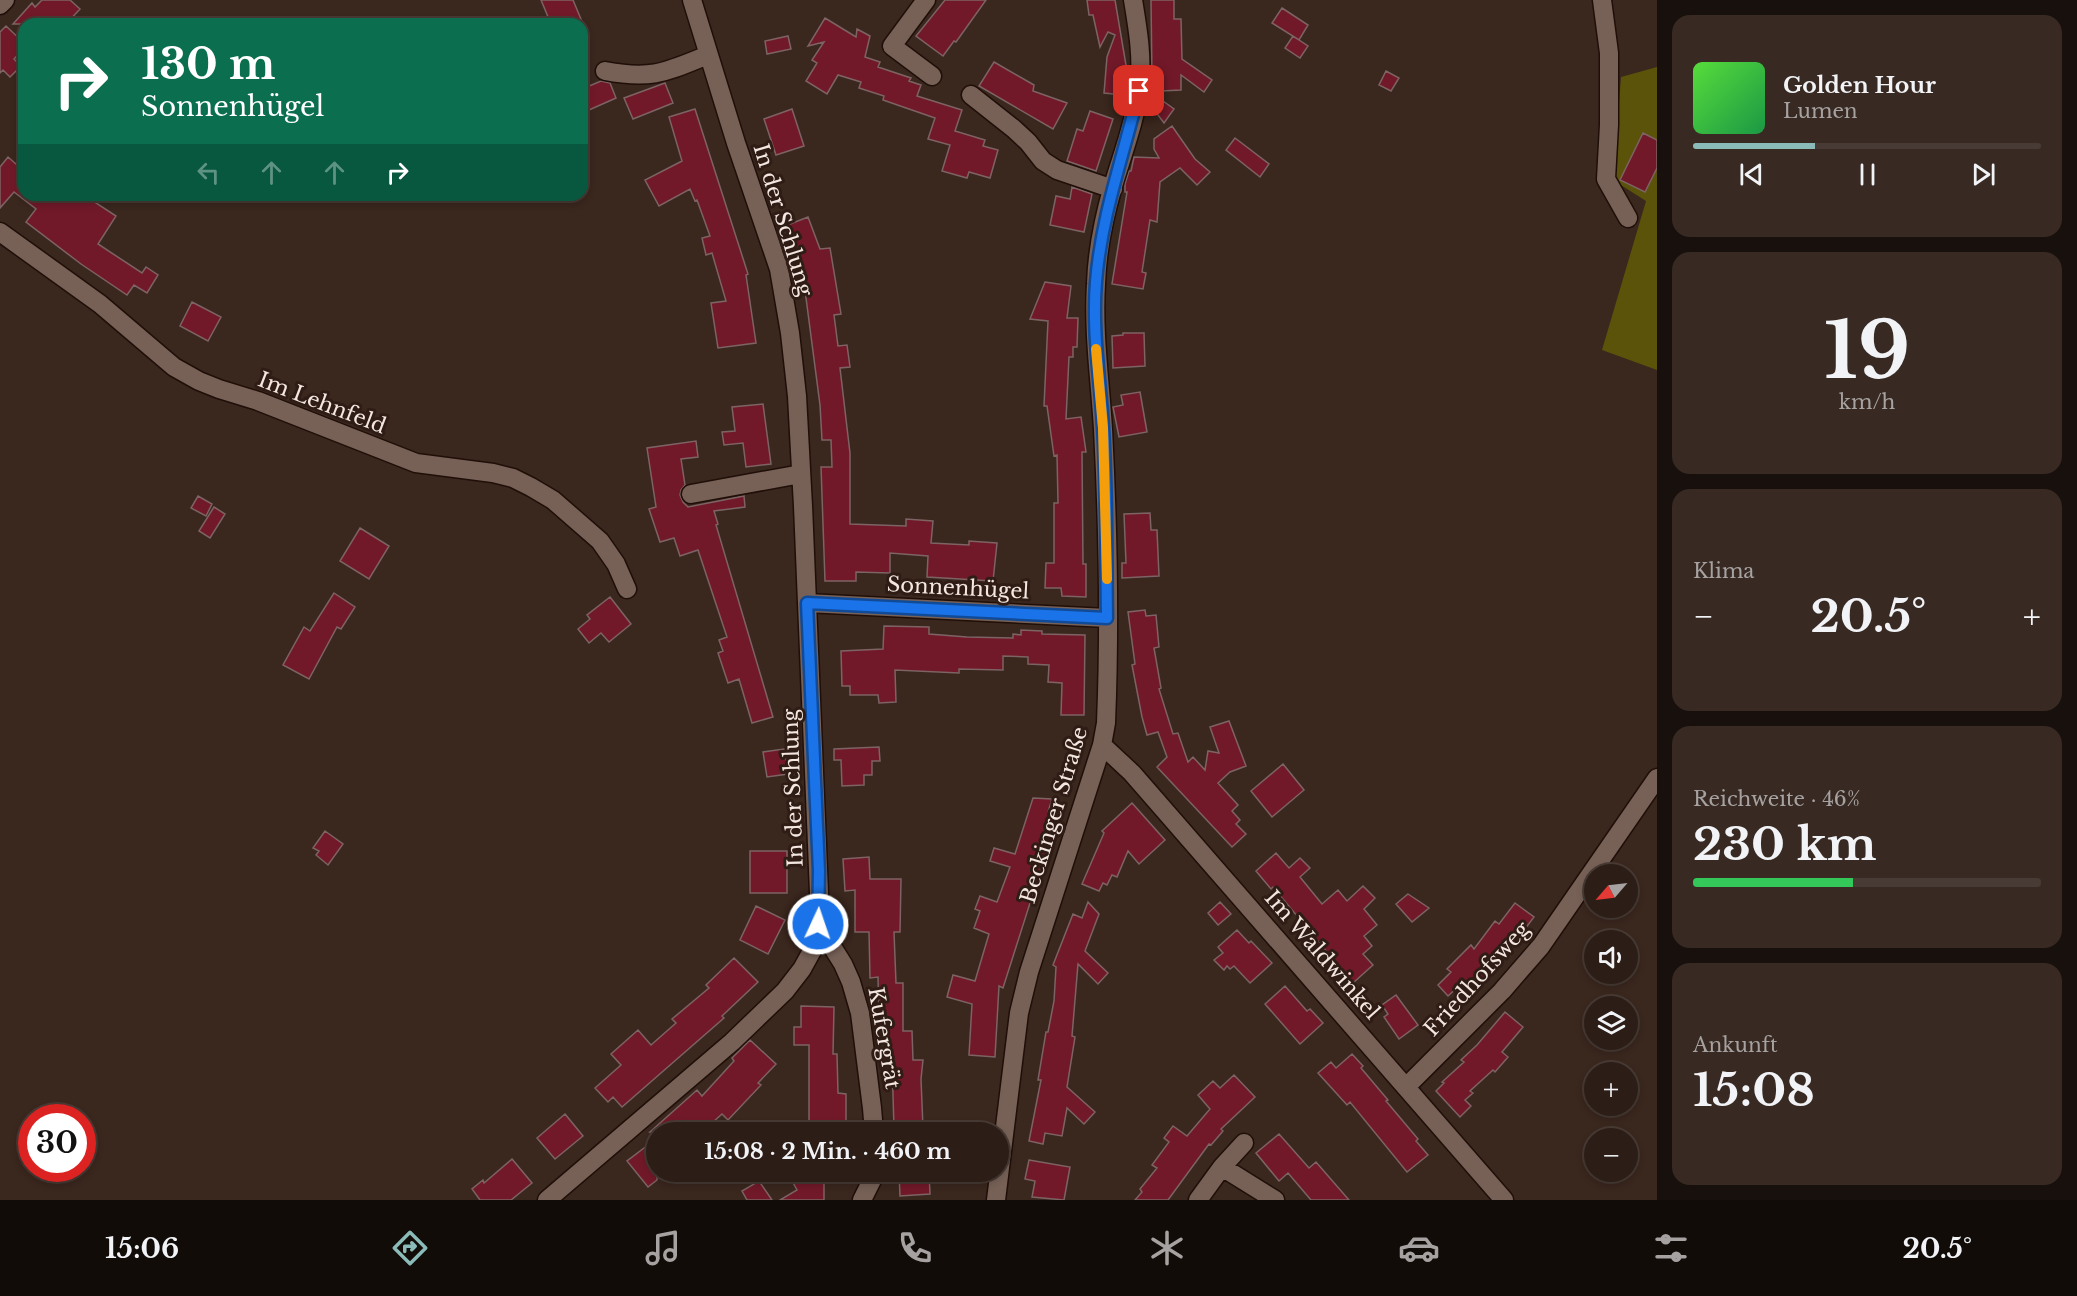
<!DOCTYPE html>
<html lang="de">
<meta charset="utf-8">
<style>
body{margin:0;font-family:"Libre Baskerville",serif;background:#382a23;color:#f1f3f6;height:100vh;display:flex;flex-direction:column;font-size:22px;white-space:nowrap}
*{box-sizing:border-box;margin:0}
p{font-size:20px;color:#a6a2a1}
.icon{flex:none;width:33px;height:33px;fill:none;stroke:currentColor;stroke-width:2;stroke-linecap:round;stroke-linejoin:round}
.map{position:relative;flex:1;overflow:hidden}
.side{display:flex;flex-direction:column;gap:15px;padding:15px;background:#18100c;width:420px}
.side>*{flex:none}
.banner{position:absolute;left:18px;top:18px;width:570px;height:183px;border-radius:18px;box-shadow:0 3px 9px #0003,0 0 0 2px #483b35;background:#0b6e4f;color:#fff;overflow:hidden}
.needle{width:39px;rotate:242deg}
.buttons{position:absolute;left:1584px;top:864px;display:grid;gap:12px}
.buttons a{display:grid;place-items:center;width:54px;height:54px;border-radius:50%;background:#2c1d16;box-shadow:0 3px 9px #0003,0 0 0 2px #483b35;font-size:30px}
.speed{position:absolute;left:18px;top:1104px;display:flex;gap:12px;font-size:30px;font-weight:700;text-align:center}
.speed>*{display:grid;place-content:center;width:78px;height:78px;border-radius:50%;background:#2c1d16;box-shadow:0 3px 9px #0003,0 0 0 2px #483b35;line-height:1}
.speed .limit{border:9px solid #d22;background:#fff;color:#111}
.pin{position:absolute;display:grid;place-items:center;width:51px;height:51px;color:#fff;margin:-26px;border-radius:12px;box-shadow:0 3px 9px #0006}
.me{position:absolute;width:66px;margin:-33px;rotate:3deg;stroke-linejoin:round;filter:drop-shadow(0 0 4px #0008)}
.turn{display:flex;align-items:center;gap:21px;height:126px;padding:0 24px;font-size:27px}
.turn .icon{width:78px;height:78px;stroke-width:2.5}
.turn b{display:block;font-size:42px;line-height:51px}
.lanes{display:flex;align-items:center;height:57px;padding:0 24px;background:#0003;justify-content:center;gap:30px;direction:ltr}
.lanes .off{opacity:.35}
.big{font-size:45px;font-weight:700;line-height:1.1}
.side .tile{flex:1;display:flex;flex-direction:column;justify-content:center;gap:9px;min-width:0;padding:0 21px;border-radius:18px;background:#382a23}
.side .dial{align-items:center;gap:0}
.dial b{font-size:78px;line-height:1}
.song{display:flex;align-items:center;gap:18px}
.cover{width:72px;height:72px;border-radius:9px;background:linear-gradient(135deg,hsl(110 70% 55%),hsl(140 70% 35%))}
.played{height:6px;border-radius:3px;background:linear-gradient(90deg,#8bbbb9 35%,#483b35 35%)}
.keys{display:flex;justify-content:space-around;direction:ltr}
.heat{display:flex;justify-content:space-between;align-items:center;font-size:33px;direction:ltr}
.charge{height:9px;border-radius:4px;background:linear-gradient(90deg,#34c759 46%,#483b35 0)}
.trip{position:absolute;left:646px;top:1122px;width:363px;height:60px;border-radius:30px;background:#2c1d16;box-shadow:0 3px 9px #0003,0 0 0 2px #483b35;font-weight:700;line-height:60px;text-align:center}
.tab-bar{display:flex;height:96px;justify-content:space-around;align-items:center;background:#120c09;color:#a6a2a1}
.tab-bar .icon{width:42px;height:42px}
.tab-bar .selected{color:#8bbbb9}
.tab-bar b{font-size:27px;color:#f1f3f6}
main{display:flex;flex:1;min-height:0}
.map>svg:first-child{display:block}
.green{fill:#5b5309}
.building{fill:#721929;stroke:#7d6364;stroke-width:1.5}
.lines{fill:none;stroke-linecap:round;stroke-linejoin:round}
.minor-casing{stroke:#200f08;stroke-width:21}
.minor{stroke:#776157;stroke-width:18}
.route-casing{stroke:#114b97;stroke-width:15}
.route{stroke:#1a73e8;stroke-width:10}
.slow{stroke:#f59e0b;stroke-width:10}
.labels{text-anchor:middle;stroke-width:6;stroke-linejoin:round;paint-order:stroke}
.street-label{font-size:21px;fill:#f4e7e2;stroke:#2f1d15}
</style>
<main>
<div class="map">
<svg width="1657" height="1200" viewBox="0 0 1657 1200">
<rect width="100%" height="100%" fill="#3a271e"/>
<path class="green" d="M 1657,67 L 1657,370 L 1602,350 L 1646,201 L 1613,180 L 1621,77 Z"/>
<path class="building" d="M 42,0 L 70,0 L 80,9 L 66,24 L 13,24 L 32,3 L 35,7 Z
M 541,0 L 573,0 L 583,24 L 551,24 Z
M 945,0 L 986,0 L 956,42 L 954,41 L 943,56 L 916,36 Z
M 1087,0 L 1115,0 L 1126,65 L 1123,95 L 1104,93 L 1107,57 L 1115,35 L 1108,32 L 1100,47 L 1093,15 L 1089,15 Z
M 1151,0 L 1174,0 L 1174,19 L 1181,19 L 1182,59 L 1212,80 L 1204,92 L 1181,75 L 1181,90 L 1161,91 L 1160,77 L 1152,77 Z
M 1282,8 L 1308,25 L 1299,40 L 1272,23 Z
M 825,18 L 856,37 L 857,29 L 870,36 L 865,57 L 880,62 L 878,67 L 911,78 L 909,81 L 921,85 L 917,96 L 962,110 L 955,131 L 985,140 L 983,146 L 998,150 L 990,178 L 969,172 L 967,178 L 942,171 L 950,145 L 928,139 L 935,118 L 883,100 L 884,96 L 859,88 L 861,82 L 838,75 L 827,94 L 806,81 L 817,63 L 812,60 L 824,42 L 808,46 Z
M 6,26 L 24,43 L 24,48 L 14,59 L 21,66 L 10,77 L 3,70 L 0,73 L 0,32 Z
M 788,36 L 791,49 L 767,54 L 765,41 Z
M 1293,36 L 1308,46 L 1300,58 L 1285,48 Z
M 994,62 L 1034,85 L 1033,91 L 1067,103 L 1053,129 L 979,86 Z
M 1386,71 L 1399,78 L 1391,91 L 1379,85 Z
M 601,81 L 610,83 L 616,98 L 589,110 L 582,94 L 582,89 Z
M 665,83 L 673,103 L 633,119 L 624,98 Z
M 1163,101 L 1174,109 L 1164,123 L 1155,111 Z
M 695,109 L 748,274 L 746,275 L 756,343 L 718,348 L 711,303 L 726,301 L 712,253 L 706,255 L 702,238 L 710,236 L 697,200 L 695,201 L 690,189 L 659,206 L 645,180 L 682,161 L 669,117 Z
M 792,109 L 804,146 L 776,155 L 764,119 Z
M 1090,111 L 1113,119 L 1096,171 L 1067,161 L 1077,129 L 1083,131 Z
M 1172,126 L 1195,159 L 1210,172 L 1197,185 L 1180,168 L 1160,182 L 1157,222 L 1150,220 L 1142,272 L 1146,273 L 1143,289 L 1112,284 L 1127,192 L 1125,192 L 1125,184 L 1129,171 L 1131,171 L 1134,157 L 1159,158 L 1154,149 L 1154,139 Z
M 1643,133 L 1657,140 L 1657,168 L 1645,192 L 1620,180 Z
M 1235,138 L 1269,164 L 1260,177 L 1226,150 Z
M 8,157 L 24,171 L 24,195 L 84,195 L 116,216 L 98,244 L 142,273 L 146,267 L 158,275 L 147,293 L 134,285 L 127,295 L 81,264 L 26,222 L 36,209 L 14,192 L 0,208 L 0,167 Z
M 1072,187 L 1092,194 L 1084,232 L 1050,225 L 1056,196 L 1070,199 Z
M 808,217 L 820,249 L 830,248 L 841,314 L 834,315 L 838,346 L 847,345 L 850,367 L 840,368 L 850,453 L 850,524 L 906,526 L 906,519 L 933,521 L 931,543 L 969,545 L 969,541 L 997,543 L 993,581 L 927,577 L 928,556 L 890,553 L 890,573 L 856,572 L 856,581 L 825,581 L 821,467 L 832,467 L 831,440 L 822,440 L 820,405 L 800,252 L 795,253 L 785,226 Z
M 1045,282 L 1071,286 L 1067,318 L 1078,318 L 1077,347 L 1073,347 L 1073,357 L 1069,357 L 1066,419 L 1081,417 L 1086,452 L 1082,452 L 1083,564 L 1086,564 L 1086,597 L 1062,596 L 1061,588 L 1045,588 L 1046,563 L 1054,563 L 1054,503 L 1058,503 L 1057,455 L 1054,456 L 1047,406 L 1044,406 L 1048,321 L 1030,319 Z
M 192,302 L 221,317 L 208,341 L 180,326 Z
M 1123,333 L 1144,333 L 1145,366 L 1113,368 L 1112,336 L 1123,335 Z
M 1140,392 L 1147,432 L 1119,437 L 1113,407 L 1123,405 L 1121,395 Z
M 763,404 L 771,464 L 746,467 L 743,443 L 724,445 L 722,432 L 735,431 L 732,407 Z
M 696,441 L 698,457 L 681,459 L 685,485 L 681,490 L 680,495 L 683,502 L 688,507 L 744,496 L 745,507 L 714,511 L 718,524 L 716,525 L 773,717 L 752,723 L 739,679 L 728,683 L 718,653 L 723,651 L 719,640 L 727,637 L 698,550 L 680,556 L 674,538 L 660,542 L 649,509 L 656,507 L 647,448 Z
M 198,496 L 212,504 L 206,516 L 191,508 Z
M 214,507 L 225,514 L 210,538 L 199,531 Z
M 1150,513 L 1151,530 L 1157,530 L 1159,576 L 1122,578 L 1122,563 L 1126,563 L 1124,514 Z
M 360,528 L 389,546 L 369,579 L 340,561 Z
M 334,593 L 355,607 L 341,629 L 337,627 L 309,679 L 283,665 L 304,627 L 310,631 Z
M 610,597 L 631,624 L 609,642 L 601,633 L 589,643 L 578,629 L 590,619 L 587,615 Z
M 1145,610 L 1146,616 L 1156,615 L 1159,647 L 1154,648 L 1161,688 L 1159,689 L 1173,734 L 1178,733 L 1188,762 L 1193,757 L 1205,770 L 1208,751 L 1219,753 L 1210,727 L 1229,721 L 1246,766 L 1230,772 L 1218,783 L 1238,805 L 1232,811 L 1240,820 L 1236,824 L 1246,834 L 1232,847 L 1157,767 L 1167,757 L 1158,732 L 1147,735 L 1142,717 L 1132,665 L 1135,664 L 1128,612 Z
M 884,626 L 929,627 L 929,634 L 967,637 L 1013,638 L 1013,634 L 1021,635 L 1021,630 L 1042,631 L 1042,634 L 1085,635 L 1084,715 L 1061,715 L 1062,683 L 1048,682 L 1049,665 L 1028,664 L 1028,657 L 1003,656 L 1003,670 L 959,669 L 959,673 L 895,670 L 896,702 L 879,703 L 878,695 L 850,695 L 850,686 L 842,686 L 841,651 L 883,649 Z
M 879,747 L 880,761 L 872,761 L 872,775 L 864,775 L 864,785 L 842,786 L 841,760 L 834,760 L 834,749 Z
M 784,749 L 788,774 L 767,777 L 763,752 Z
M 1283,764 L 1304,790 L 1272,817 L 1251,791 Z
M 1033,798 L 1052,799 L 1048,812 L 1058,815 L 1003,988 L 999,986 L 995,1057 L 969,1055 L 972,1004 L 947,997 L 953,975 L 975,981 L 989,934 L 974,928 L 980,911 L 975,909 L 980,896 L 997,902 L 1010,867 L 990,861 L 994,848 L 1015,854 Z
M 1132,803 L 1165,840 L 1139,864 L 1128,851 L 1117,877 L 1112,875 L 1107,885 L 1103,883 L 1099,891 L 1082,884 L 1104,833 L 1102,831 Z
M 325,831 L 343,844 L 328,865 L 316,855 L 319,851 L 313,848 Z
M 750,851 L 787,851 L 787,893 L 750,893 Z
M 1276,853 L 1289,868 L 1300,858 L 1310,868 L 1300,877 L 1322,904 L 1338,890 L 1347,901 L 1363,886 L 1375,898 L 1364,909 L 1377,925 L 1364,936 L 1372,946 L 1363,954 L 1373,965 L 1353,983 L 1273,887 L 1271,889 L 1256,871 Z
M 869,857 L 870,879 L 901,879 L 900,932 L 894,932 L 896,983 L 903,983 L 903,1031 L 912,1031 L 913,1060 L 923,1060 L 921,1079 L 923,1128 L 894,1129 L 892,1061 L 889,1061 L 887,1019 L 879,1019 L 878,977 L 870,978 L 869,932 L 855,932 L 855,890 L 845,891 L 843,859 Z
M 1408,894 L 1429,908 L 1412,922 L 1396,904 Z
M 1088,902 L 1099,914 L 1085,951 L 1108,973 L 1098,984 L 1078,964 L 1072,1036 L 1075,1037 L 1067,1087 L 1095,1112 L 1084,1124 L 1067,1108 L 1062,1136 L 1045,1133 L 1043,1144 L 1029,1141 L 1041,1080 L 1038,1080 L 1046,1032 L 1048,1032 L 1054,1001 L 1056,967 L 1053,965 L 1073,914 L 1082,918 Z
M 1220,902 L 1231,914 L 1218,925 L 1208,913 Z
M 1515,903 L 1534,917 L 1507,953 L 1470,991 L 1462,983 L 1448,996 L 1438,985 L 1451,972 L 1447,969 L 1471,945 L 1474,949 L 1495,921 L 1499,924 Z
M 756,906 L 785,920 L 768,954 L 740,940 Z
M 1237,930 L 1249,943 L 1251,941 L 1272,963 L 1250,983 L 1234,966 L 1230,969 L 1227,966 L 1224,970 L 1214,960 L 1223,953 L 1218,947 Z
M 734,958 L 758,982 L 722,1016 L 724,1018 L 622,1107 L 613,1097 L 608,1102 L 595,1088 L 621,1065 L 611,1054 L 638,1030 L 651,1045 L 676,1023 L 672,1019 L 709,988 L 706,985 Z
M 1285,986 L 1307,1011 L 1310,1009 L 1323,1023 L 1300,1044 L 1265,1004 Z
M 1396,995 L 1418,1025 L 1399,1039 L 1384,1017 L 1388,1014 L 1382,1005 Z
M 801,1006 L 834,1007 L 833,1054 L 837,1054 L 838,1093 L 846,1094 L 846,1125 L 809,1125 L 809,1045 L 794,1045 L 794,1027 L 801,1027 Z
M 1505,1012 L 1523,1027 L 1502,1052 L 1508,1057 L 1495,1072 L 1493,1070 L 1470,1091 L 1473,1093 L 1465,1100 L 1471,1106 L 1460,1117 L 1436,1091 L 1444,1083 L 1442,1082 L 1464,1062 L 1461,1060 L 1477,1045 Z
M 750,1040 L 776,1064 L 758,1083 L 761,1085 L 728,1120 L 722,1114 L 702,1132 L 650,1132 L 697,1090 L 702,1096 L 734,1061 L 732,1058 Z
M 1352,1054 L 1363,1066 L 1361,1068 L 1388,1100 L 1386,1101 L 1418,1139 L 1416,1141 L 1428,1155 L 1407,1172 L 1350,1102 L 1347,1105 L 1318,1073 L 1331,1062 L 1336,1068 Z
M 1234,1075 L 1255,1097 L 1221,1129 L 1223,1131 L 1211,1145 L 1209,1144 L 1168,1200 L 1135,1200 L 1142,1192 L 1140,1189 L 1157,1168 L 1152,1165 L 1169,1142 L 1164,1138 L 1173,1126 L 1187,1136 L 1210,1109 L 1198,1095 L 1213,1081 L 1220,1088 Z
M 565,1114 L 583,1136 L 555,1159 L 537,1138 Z
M 1279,1134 L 1309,1168 L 1316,1162 L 1349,1200 L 1311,1200 L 1288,1173 L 1279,1181 L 1256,1153 Z
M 648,1145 L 657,1157 L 657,1180 L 648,1187 L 627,1161 Z
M 512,1159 L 532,1183 L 511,1200 L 480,1200 L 472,1189 L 483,1180 L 484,1183 Z
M 1029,1160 L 1070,1167 L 1064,1200 L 1032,1197 L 1035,1181 L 1025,1179 Z
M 809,1172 L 824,1172 L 824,1200 L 780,1200 L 797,1190 L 791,1179 L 809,1179 Z
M 899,1172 L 929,1172 L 930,1194 L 900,1196 Z
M 759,1181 L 772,1200 L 747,1200 L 742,1191 Z"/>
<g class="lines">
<g class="minor-casing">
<path id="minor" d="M 926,0 L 892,46 L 932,76
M 1602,0 L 1609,53 L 1609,125 L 1606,179 L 1628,218
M 0,5 L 5,0
M 605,71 C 652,80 666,72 708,55
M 971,95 L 1014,129 L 1028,142 L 1043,161 L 1057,170 L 1113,189
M 0,232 L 100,304 L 174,367 L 199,381 L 219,389 L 258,401 L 416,463 L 493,473 L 513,478 L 531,487 L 553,500 L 600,541 L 616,564 L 627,589
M 691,494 L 801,474
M 807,603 L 1107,618
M 1102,745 L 1132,773 L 1504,1200
M 818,924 L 843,964 L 851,982 L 860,1013 L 872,1108 L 874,1132
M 1407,1086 L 1502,991 L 1541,946 L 1657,778
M 1222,1167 L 1275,1200
M 547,1200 L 732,1042 L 785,991 L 802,969 L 813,949 L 818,924 L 819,893 L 803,506 L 797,396 L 790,333 L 779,269 L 736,143 L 692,0
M 862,1200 L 873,1178 L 873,1172
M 996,1200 L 1019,1013 L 1029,972 L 1102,745 L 1106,723 C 1110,625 1108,526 1103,429 C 1100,380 1093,332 1096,284 C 1097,252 1104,217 1113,186 C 1122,155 1135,122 1139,90 C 1143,59 1138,30 1133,0
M 1198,1200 L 1222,1167 L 1244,1143"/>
</g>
<use href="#minor" class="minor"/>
</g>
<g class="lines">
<g class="route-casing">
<path id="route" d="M 818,924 L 819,871 L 807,603 L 1107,618 C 1106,554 1107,490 1103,427 C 1100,379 1092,330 1096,282 C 1101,217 1124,154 1139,91"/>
</g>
<use href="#route" class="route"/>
<path class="slow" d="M 1096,349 L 1103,428 L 1107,579"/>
</g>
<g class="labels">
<g class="street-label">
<text transform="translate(783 220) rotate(73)" y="7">In der Schlung</text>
<text transform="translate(322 403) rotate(21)" y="7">Im Lehnfeld</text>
<text transform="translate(958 588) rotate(3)" y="7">Sonnenhügel</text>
<text transform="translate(793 788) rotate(-92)" y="7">In der Schlung</text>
<text transform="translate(1054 815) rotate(-73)" y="7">Beckinger Straße</text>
<text transform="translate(1322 955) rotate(49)" y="7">Im Waldwinkel</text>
<text transform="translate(1477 979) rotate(-48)" y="7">Friedhofsweg</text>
<text transform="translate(884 1038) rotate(80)" y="7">Kufergrät</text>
</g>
</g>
</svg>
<div class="buttons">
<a><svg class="needle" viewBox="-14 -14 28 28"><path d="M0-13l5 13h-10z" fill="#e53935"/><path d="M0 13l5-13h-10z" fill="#a6a2a1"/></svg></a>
<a><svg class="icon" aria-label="sound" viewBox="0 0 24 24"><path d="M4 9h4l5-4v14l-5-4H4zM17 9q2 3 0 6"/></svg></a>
<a><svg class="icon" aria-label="layers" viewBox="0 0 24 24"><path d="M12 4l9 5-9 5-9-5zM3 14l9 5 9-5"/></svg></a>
<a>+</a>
<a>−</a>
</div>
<div class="speed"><div class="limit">30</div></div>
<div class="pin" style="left:1139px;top:91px;background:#d93025"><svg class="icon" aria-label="arrive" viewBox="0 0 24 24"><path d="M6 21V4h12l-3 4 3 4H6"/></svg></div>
<svg class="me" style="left:818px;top:924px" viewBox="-20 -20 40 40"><circle r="17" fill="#1a73e8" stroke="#fff" stroke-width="3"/><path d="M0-11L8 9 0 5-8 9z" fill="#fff"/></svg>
<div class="trip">15:08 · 2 Min. · 460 m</div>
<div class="banner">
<div class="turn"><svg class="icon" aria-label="right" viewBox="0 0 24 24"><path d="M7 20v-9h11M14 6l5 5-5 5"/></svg><div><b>130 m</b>Sonnenhügel</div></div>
<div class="lanes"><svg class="icon off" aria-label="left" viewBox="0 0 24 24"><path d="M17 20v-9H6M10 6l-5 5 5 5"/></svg><svg class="icon off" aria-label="ahead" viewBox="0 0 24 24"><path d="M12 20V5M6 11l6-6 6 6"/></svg><svg class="icon off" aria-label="ahead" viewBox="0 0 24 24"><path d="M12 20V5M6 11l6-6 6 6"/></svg><svg class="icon" aria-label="right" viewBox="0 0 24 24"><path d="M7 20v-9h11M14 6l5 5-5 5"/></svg></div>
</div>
</div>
<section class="side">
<div class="tile">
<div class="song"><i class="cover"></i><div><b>Golden Hour</b><p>Lumen</p></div></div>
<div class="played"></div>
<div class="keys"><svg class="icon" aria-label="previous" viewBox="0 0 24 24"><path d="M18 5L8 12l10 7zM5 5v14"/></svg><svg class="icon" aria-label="pause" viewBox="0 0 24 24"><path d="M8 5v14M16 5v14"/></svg><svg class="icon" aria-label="next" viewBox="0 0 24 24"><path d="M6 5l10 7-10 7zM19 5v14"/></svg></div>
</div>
<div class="tile dial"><b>19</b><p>km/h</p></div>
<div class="tile"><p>Klima</p>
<div class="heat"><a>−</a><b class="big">20.5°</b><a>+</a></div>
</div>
<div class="tile"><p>Reichweite · 46%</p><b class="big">230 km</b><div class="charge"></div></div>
<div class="tile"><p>Ankunft</p><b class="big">15:08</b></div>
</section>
</main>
<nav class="tab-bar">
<b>15:06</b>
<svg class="icon selected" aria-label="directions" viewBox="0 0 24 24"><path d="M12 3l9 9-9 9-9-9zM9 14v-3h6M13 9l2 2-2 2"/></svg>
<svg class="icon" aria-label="music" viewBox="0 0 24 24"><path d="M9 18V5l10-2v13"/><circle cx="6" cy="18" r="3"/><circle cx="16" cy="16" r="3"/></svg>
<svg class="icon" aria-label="phone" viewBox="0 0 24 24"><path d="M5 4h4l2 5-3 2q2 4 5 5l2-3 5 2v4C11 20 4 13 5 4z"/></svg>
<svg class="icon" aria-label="climate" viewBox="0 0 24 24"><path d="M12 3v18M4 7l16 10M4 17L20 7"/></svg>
<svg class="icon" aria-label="car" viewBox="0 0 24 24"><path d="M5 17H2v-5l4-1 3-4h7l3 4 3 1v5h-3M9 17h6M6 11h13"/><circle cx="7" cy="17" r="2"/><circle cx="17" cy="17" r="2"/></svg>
<svg class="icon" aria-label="filters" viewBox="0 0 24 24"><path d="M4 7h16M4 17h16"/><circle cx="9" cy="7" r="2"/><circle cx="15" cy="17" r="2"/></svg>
<b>20.5°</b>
</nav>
